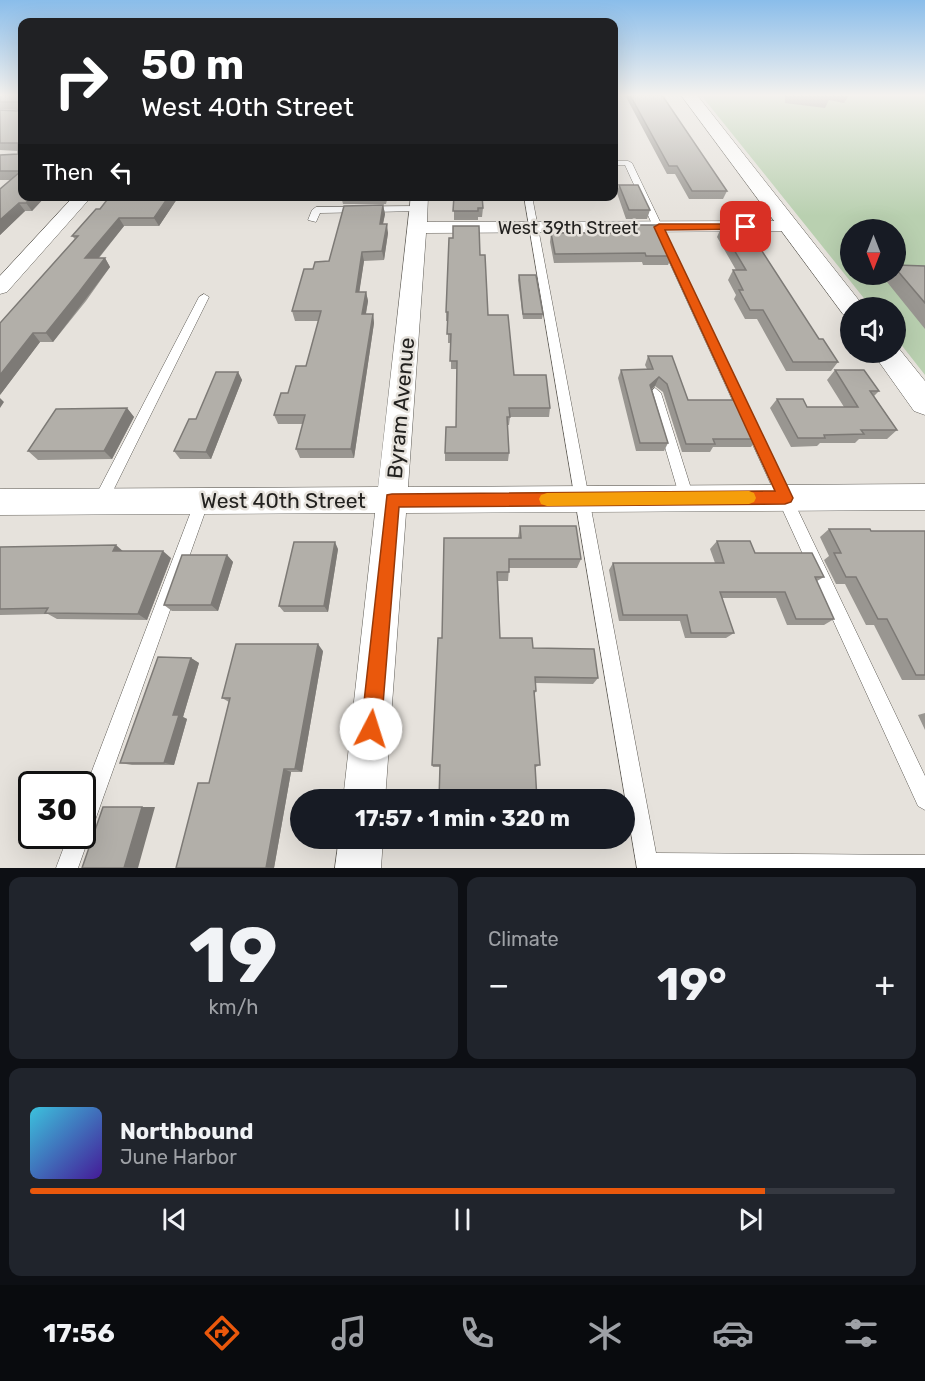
<!DOCTYPE html>
<meta charset="utf-8">
<style>
body{margin:0;font-family:Rubik,sans-serif;background:#20242c;color:#f1f3f6;height:100vh;display:flex;flex-direction:column;font-size:22px;white-space:nowrap}
*{box-sizing:border-box;margin:0}
p{font-size:20px;color:#9ea1a6}
.icon{flex:none;width:33px;height:33px;fill:none;stroke:currentColor;stroke-width:2;stroke-linecap:round;stroke-linejoin:round}
.map{position:relative;height:868px;overflow:hidden}
.sheet{display:flex;flex-direction:column;gap:9px;padding:9px;background:#0d0f14;flex:1}
.sheet>*{flex:none}
.top-card{position:absolute;left:18px;top:18px;width:600px;height:183px;border-radius:12px;box-shadow:0 6px 24px #0002;background:#202124;color:#fff;overflow:hidden}
.needle{width:39px;rotate:180deg}
.controls{position:absolute;left:840px;top:219px;display:grid;gap:12px}
.controls a{display:grid;place-items:center;width:66px;height:66px;border-radius:50%;background:#171b24;box-shadow:0 6px 24px #0002;font-size:30px}
.speed{position:absolute;left:18px;top:771px;display:flex;gap:12px;font-size:30px;font-weight:700;text-align:center}
.speed>*{display:grid;place-content:center;width:78px;height:78px;border-radius:50%;background:#171b24;box-shadow:0 6px 24px #0002;line-height:1}
.speed .limit{border:3px solid #111;border-radius:9px;background:#fff;color:#111}
.pin{position:absolute;display:grid;place-items:center;width:51px;height:51px;color:#fff;margin:-26px;border-radius:12px;box-shadow:0 3px 9px #0006}
.me{position:absolute;width:66px;margin:-33px;rotate:5deg;stroke-linejoin:round;filter:drop-shadow(0 0 4px #0008)}
.turn{display:flex;align-items:center;gap:21px;height:126px;padding:0 24px;font-size:27px}
.turn .icon{width:78px;height:78px;stroke-width:2.5}
.turn b{display:block;font-size:42px;line-height:51px}
.then{display:flex;align-items:center;height:57px;padding:0 24px;background:#0003;gap:12px;font-size:22px}
.big{font-size:45px;font-weight:700;line-height:1.1}
.sheet .widget{flex:1;display:flex;flex-direction:column;justify-content:center;gap:9px;min-width:0;padding:0 21px;border-radius:12px;background:#20242c}
.sheet .dial{align-items:center;gap:0}
.dial b{font-size:78px;line-height:1}
.song{display:flex;align-items:center;gap:18px}
.cover{width:72px;height:72px;border-radius:9px;background:linear-gradient(135deg,hsl(190 70% 55%),hsl(260 70% 35%))}
.played{height:6px;border-radius:3px;background:linear-gradient(90deg,#ea580c 85%,#363941 85%)}
.keys{display:flex;justify-content:space-around;direction:ltr}
.heat{display:flex;justify-content:space-between;align-items:center;font-size:33px;direction:ltr}
.sheet .tiles{flex:1;display:grid;gap:9px;grid-template-columns:1fr 1fr}
.widget:last-child{grid-column:span 2}
.trip{position:absolute;left:290px;top:789px;width:345px;height:60px;border-radius:30px;background:#171b24;box-shadow:0 6px 24px #0002;font-weight:700;line-height:60px;text-align:center}
.dock{display:flex;height:96px;justify-content:space-around;align-items:center;background:#090b0e;color:#9ea1a6}
.dock .icon{width:42px;height:42px}
.dock .selected{color:#ea580c}
.dock b{font-size:27px;color:#f1f3f6}
.map>svg:first-child{display:block}
.green{fill:#b9d0b0;fill-rule:evenodd}
.lines{fill:none;stroke-linecap:round;stroke-linejoin:round}
.service-casing{stroke:#5f5c56;stroke-width:1}
.minor-casing{stroke:#5f5c56;stroke-width:1}
.tertiary-casing{stroke:#5f5c56;stroke-width:1}
.service{fill:#fff;fill-rule:evenodd}
.minor{fill:#fff;fill-rule:evenodd}
.tertiary{fill:#fff;fill-rule:evenodd}
.wall{fill:#999691}
.shaded-wall{fill:#7d7a76}
.building{fill:#b2afa9;stroke:#7d7a76;stroke-width:1.5}
.route{fill:#ea580c;stroke:#983908;stroke-width:1.5}
.slow{fill:#f59e0b}
.labels{text-anchor:middle;stroke-width:5;stroke-linejoin:round;paint-order:stroke}
.far-street-label{font-size:18px;fill:#22211f;stroke:#e6e2dc}
.street-label{font-size:21px;fill:#22211f;stroke:#e6e2dc}
</style>
<div class="map">
<svg width="925" height="868" viewBox="0 0 925 868">
<rect width="100%" height="100%" fill="#e6e2dc"/>
<path class="green" d="M 701,95 L 925,95 L 925,375 L 896,338 L 896,308 L 871,307 ZM 850,230 L 896,230 L 896,274 L 850,274 Z"/>
<g class="lines">
<g class="service-casing">
<path id="service" d="M 614,161 L 628,161 L 632,163 L 925,776 L 925,810 L 918,806 L 625,165 L 614,165 Z
M 524,196 L 532,196 L 656,853 L 925,855 L 925,868 L 637,868 Z
M 419,206 L 422,207 L 422,211 L 320,213 L 316,222 L 308,220 L 312,210 L 316,207 Z
M 204,294 L 209,297 L 105,507 L 100,509 L 95,507 L 93,502 L 95,497 L 199,297 Z
M 655,388 L 661,393 L 694,498 L 692,503 L 687,504 L 682,503 L 680,498 L 649,393 Z
M 202,495 L 207,496 L 209,501 L 78,868 L 56,868 L 68,836 L 82,836 L 82,797 L 195,501 L 197,496 Z"/>
</g>
<g class="minor-casing">
<path id="minor" d="M 74,196 L 92,196 L 7,292 L 0,294 L 0,276 Z
M 411,196 L 428,196 L 427,222 L 790,221 L 796,222 L 799,226 L 796,230 L 790,231 L 426,233 L 408,487 L 925,484 L 925,510 L 406,513 L 385,800 L 343,800 L 375,513 L 0,515 L 0,489 L 378,487 Z
M 339,838 L 383,838 L 381,868 L 335,868 Z"/>
</g>
<g class="tertiary-casing">
<path id="tertiary" d="M 681,95 L 697,95 L 865,308 L 850,308 L 850,316 L 843,314 Z
M 896,345 L 925,381 L 925,415 L 914,411 L 872,352 L 896,352 Z"/>
</g>
<use href="#service" class="service"/>
<use href="#minor" class="minor"/>
<use href="#tertiary" class="tertiary"/>
</g>
<path class="wall" d="M 0,95 L 22,95 L 22,196 L 46,196 L 32,211 L 25,211 L 0,235 L 0,189 L 12,180 L 0,180 L 0,155 L 18,154 L 18,151 L 0,150 L 0,110 L 17,111 L 18,110 L 0,109 Z
M 625,95 L 662,95 L 727,191 L 723,199 L 689,199 L 675,174 L 667,174 Z
M 785,95 L 849,95 L 844,103 L 829,100 L 825,108 L 785,103 Z
M 619,185 L 650,210 L 647,219 L 626,219 L 617,193 Z
M 179,196 L 159,226 L 124,226 L 99,258 L 105,258 L 110,267 L 86,301 L 53,342 L 40,342 L 0,395 L 75,239 L 72,236 L 100,209 Z
M 341,196 L 388,196 L 386,204 L 343,204 Z
M 454,196 L 483,208 L 482,217 L 478,217 L 478,220 L 454,220 Z
M 383,205 L 385,214 L 383,224 L 388,233 L 384,260 L 364,261 L 359,292 L 366,292 L 368,301 L 366,314 L 373,314 L 374,323 L 354,458 L 300,458 L 296,449 L 303,424 L 278,424 L 274,415 L 288,393 L 306,366 L 319,321 L 295,321 L 292,311 L 313,269 L 329,261 Z
M 634,225 L 672,256 L 668,265 L 643,265 L 642,262 L 554,263 L 550,242 L 551,233 L 632,233 Z
M 721,228 L 819,339 L 838,362 L 831,371 L 786,371 L 757,319 L 745,319 L 734,299 L 736,295 L 728,280 L 733,270 L 736,270 L 717,237 Z
M 480,255 L 488,315 L 514,375 L 550,408 L 549,417 L 510,417 L 509,425 L 507,425 L 509,453 L 508,461 L 445,461 L 445,453 L 456,427 L 457,369 L 451,369 L 451,343 L 448,343 L 448,321 L 446,321 L 446,312 Z
M 896,265 L 925,266 L 925,329 L 883,277 L 885,274 L 896,274 Z
M 519,275 L 543,314 L 542,319 L 523,319 L 518,280 Z
M 648,356 L 688,400 L 757,439 L 751,447 L 713,447 L 710,452 L 682,452 L 663,392 L 655,386 L 652,389 L 668,443 L 664,451 L 636,451 L 618,378 L 621,370 L 647,369 L 645,365 Z
M 835,370 L 879,391 L 874,396 L 897,430 L 887,439 L 859,439 L 855,443 L 820,443 L 817,446 L 791,447 L 770,408 L 777,399 L 807,407 L 844,407 L 827,380 Z
M 238,372 L 242,380 L 211,459 L 180,459 L 174,451 L 196,419 Z
M 127,408 L 134,417 L 112,459 L 38,460 L 28,451 Z
M 520,526 L 581,559 L 577,568 L 509,568 L 508,581 L 498,581 L 500,638 L 533,648 L 598,678 L 593,684 L 536,683 L 536,691 L 534,695 L 540,765 L 536,767 L 433,767 L 432,765 L 442,638 L 518,538 Z
M 829,529 L 871,531 L 925,531 L 925,680 L 902,680 L 874,625 L 866,625 L 845,584 L 836,584 L 824,560 L 829,556 L 820,537 Z
M 717,541 L 755,553 L 824,577 L 817,581 L 834,619 L 824,625 L 787,625 L 776,598 L 722,598 L 734,633 L 726,638 L 685,638 L 680,621 L 619,621 L 609,570 L 613,563 L 715,563 L 710,549 Z
M 0,547 L 122,551 L 171,558 L 147,620 L 57,619 L 48,614 L 0,615 Z
M 338,549 L 328,612 L 284,612 L 279,606 Z
M 227,555 L 233,562 L 218,611 L 172,611 L 164,605 Z
M 323,651 L 302,772 L 291,772 L 274,868 L 209,783 L 229,702 L 222,698 Z
M 191,658 L 199,663 L 183,717 L 187,719 L 174,765 L 132,765 L 120,763 Z
M 925,713 L 925,730 L 918,715 Z"/>
<path class="shaded-wall" d="M 32,196 L 46,196 L 32,211 L 26,203 Z
M 169,196 L 179,196 L 159,226 L 154,218 Z
M 19,203 L 25,211 L 0,235 L 0,220 Z
M 383,205 L 385,214 L 381,233 L 380,224 Z
M 119,218 L 124,226 L 91,267 L 85,258 Z
M 387,224 L 388,233 L 384,260 L 382,251 Z
M 362,252 L 364,261 L 358,301 L 356,292 Z
M 105,258 L 110,267 L 53,342 L 46,333 Z
M 366,292 L 368,301 L 364,323 L 362,314 Z
M 373,314 L 374,323 L 354,458 L 351,449 Z
M 33,333 L 40,342 L 0,395 L 0,375 Z
M 238,372 L 242,380 L 211,459 L 206,452 Z
M 659,377 L 655,386 L 647,394 L 650,385 Z
M 0,398 L 4,402 L 0,408 Z
M 127,408 L 134,417 L 112,459 L 104,451 Z
M 335,542 L 338,549 L 328,612 L 324,606 Z
M 116,545 L 125,553 L 113,551 Z
M 163,551 L 171,558 L 147,620 L 138,614 Z
M 227,555 L 233,562 L 218,611 L 211,605 Z
M 318,644 L 323,651 L 302,772 L 295,769 Z
M 191,658 L 199,663 L 183,717 L 187,719 L 174,765 L 164,763 L 173,715 Z
M 284,769 L 291,772 L 274,868 L 266,868 Z
M 142,807 L 155,807 L 138,868 L 124,868 Z"/>
<path class="building" d="M 0,95 L 22,95 L 22,196 L 32,196 L 26,203 L 19,203 L 0,220 L 0,189 L 21,171 L 0,171 L 0,155 L 18,154 L 18,143 L 0,143 L 0,110 L 17,111 L 20,108 L 18,102 L 0,102 Z
M 630,95 L 662,95 L 727,191 L 692,191 L 677,166 L 669,166 Z
M 619,185 L 638,185 L 650,210 L 629,210 Z
M 110,196 L 169,196 L 154,218 L 119,218 L 85,258 L 105,258 L 79,292 L 46,333 L 33,333 L 0,375 L 0,323 L 78,236 L 72,236 L 96,209 L 100,209 Z
M 454,196 L 482,196 L 483,208 L 478,208 L 478,211 L 453,211 Z
M 383,205 L 380,224 L 387,224 L 382,251 L 362,252 L 356,292 L 366,292 L 362,314 L 373,314 L 351,449 L 296,449 L 305,415 L 274,415 L 281,393 L 288,393 L 296,366 L 306,366 L 321,311 L 292,311 L 304,269 L 313,269 L 315,262 L 329,261 L 344,206 Z
M 634,225 L 657,225 L 672,256 L 646,256 L 645,253 L 555,254 L 551,233 L 637,233 Z
M 453,226 L 479,226 L 480,255 L 485,255 L 488,315 L 508,315 L 514,375 L 546,375 L 550,408 L 509,408 L 510,417 L 507,417 L 509,453 L 445,453 L 446,427 L 456,427 L 457,361 L 450,361 L 451,334 L 447,334 L 448,312 L 446,312 L 449,238 L 453,238 Z
M 721,228 L 747,228 L 819,339 L 823,339 L 838,362 L 793,362 L 763,310 L 750,310 L 739,290 L 743,290 L 733,270 L 746,270 Z
M 896,265 L 925,266 L 925,303 L 896,269 Z
M 519,275 L 536,275 L 543,314 L 523,314 Z
M 648,356 L 672,356 L 688,400 L 739,400 L 757,439 L 713,439 L 715,444 L 686,444 L 667,384 L 659,377 L 650,385 L 668,443 L 640,443 L 621,370 L 653,369 Z
M 835,370 L 864,370 L 879,391 L 870,391 L 897,430 L 861,430 L 864,434 L 824,435 L 825,438 L 798,438 L 777,399 L 803,399 L 807,407 L 858,407 Z
M 216,372 L 238,372 L 206,452 L 174,451 L 189,419 L 196,419 Z
M 127,408 L 104,451 L 28,451 L 56,409 Z
M 520,526 L 576,526 L 581,559 L 509,559 L 509,572 L 497,572 L 500,638 L 532,638 L 533,648 L 594,649 L 598,678 L 535,677 L 536,691 L 534,691 L 540,765 L 535,765 L 537,800 L 439,800 L 440,765 L 432,765 L 438,638 L 442,638 L 444,538 L 521,538 Z
M 829,529 L 870,529 L 871,531 L 925,531 L 925,675 L 916,675 L 887,619 L 878,619 L 856,577 L 846,577 L 834,553 L 841,553 Z
M 717,541 L 750,541 L 755,553 L 812,553 L 824,577 L 815,577 L 834,619 L 796,619 L 785,592 L 720,592 L 734,633 L 691,633 L 687,615 L 623,615 L 613,563 L 724,563 Z
M 294,542 L 335,542 L 324,606 L 279,606 Z
M 116,545 L 113,551 L 163,551 L 138,614 L 45,613 L 48,608 L 0,609 L 0,547 Z
M 182,555 L 227,555 L 211,605 L 164,605 Z
M 236,644 L 318,644 L 295,769 L 284,769 L 266,868 L 176,868 L 198,783 L 209,783 L 230,698 L 222,698 Z
M 158,657 L 191,658 L 173,715 L 179,715 L 164,763 L 120,763 Z
M 103,807 L 142,807 L 124,868 L 82,868 Z
M 438,838 L 540,838 L 540,843 L 438,843 Z"/>
<linearGradient id="sky" x2="0" y2="1"><stop stop-color="#8abdea"/><stop offset="0.44" stop-color="#f4f2ef"/><stop offset="1" stop-color="#f4f2ef" stop-opacity="0"/></linearGradient>
<rect width="925" height="216" fill="url(#sky)"/>
<path class="route" d="M 746,224 L 751,227 L 750,229 L 665,230 L 793,498 L 791,502 L 785,504 L 399,507 L 381,729 L 378,736 L 371,739 L 364,736 L 361,729 L 387,495 L 392,494 L 775,491 L 654,227 L 659,224 Z"/>
<path class="slow" d="M 749,491 L 754,493 L 756,498 L 754,502 L 749,504 L 547,506 L 541,504 L 539,499 L 541,495 L 547,493 Z"/>
<g class="labels">
<g class="far-street-label">
<text x="568" y="234">West 39th Street</text>
</g>
<g class="street-label">
<text transform="translate(401 408) rotate(-85)" y="7">Byram Avenue</text>
<text x="283" y="508">West 40th Street</text>
</g>
</g>
</svg>
<div class="controls">
<a><svg class="needle" viewBox="-14 -14 28 28"><path d="M0-13l5 13h-10z" fill="#e53935"/><path d="M0 13l5-13h-10z" fill="#9ea1a6"/></svg></a>
<a><svg class="icon" aria-label="sound" viewBox="0 0 24 24"><path d="M4 9h4l5-4v14l-5-4H4zM17 9q2 3 0 6"/></svg></a>
</div>
<div class="speed"><div class="limit">30</div></div>
<div class="pin" style="left:746px;top:227px;background:#d93025"><svg class="icon" aria-label="arrive" viewBox="0 0 24 24"><path d="M6 21V4h12l-3 4 3 4H6"/></svg></div>
<svg class="me" style="left:371px;top:729px" viewBox="-20 -20 40 40"><circle r="19" fill="#fff"/><path d="M0-13L10 11 0 6-10 11z" fill="#ea580c"/></svg>
<div class="trip">17:57 · 1 min · 320 m</div>
<div class="top-card">
<div class="turn"><svg class="icon" aria-label="right" viewBox="0 0 24 24"><path d="M7 20v-9h11M14 6l5 5-5 5"/></svg><div><b>50 m</b>West 40th Street</div></div>
<div class="then">Then<svg class="icon" aria-label="left" viewBox="0 0 24 24"><path d="M17 20v-9H6M10 6l-5 5 5 5"/></svg></div>
</div>
</div>
<section class="sheet">
<div class="tiles">
<div class="widget dial"><b>19</b><p>km/h</p></div>
<div class="widget"><p>Climate</p>
<div class="heat"><a>−</a><b class="big">19°</b><a>+</a></div>
</div>
<div class="widget">
<div class="song"><i class="cover"></i><div><b>Northbound</b><p>June Harbor</p></div></div>
<div class="played"></div>
<div class="keys"><svg class="icon" aria-label="previous" viewBox="0 0 24 24"><path d="M18 5L8 12l10 7zM5 5v14"/></svg><svg class="icon" aria-label="pause" viewBox="0 0 24 24"><path d="M8 5v14M16 5v14"/></svg><svg class="icon" aria-label="next" viewBox="0 0 24 24"><path d="M6 5l10 7-10 7zM19 5v14"/></svg></div>
</div>
</div>
</section>
<nav class="dock">
<b>17:56</b>
<svg class="icon selected" aria-label="directions" viewBox="0 0 24 24"><path d="M12 3l9 9-9 9-9-9zM9 14v-3h6M13 9l2 2-2 2"/></svg>
<svg class="icon" aria-label="music" viewBox="0 0 24 24"><path d="M9 18V5l10-2v13"/><circle cx="6" cy="18" r="3"/><circle cx="16" cy="16" r="3"/></svg>
<svg class="icon" aria-label="phone" viewBox="0 0 24 24"><path d="M5 4h4l2 5-3 2q2 4 5 5l2-3 5 2v4C11 20 4 13 5 4z"/></svg>
<svg class="icon" aria-label="climate" viewBox="0 0 24 24"><path d="M12 3v18M4 7l16 10M4 17L20 7"/></svg>
<svg class="icon" aria-label="car" viewBox="0 0 24 24"><path d="M5 17H2v-5l4-1 3-4h7l3 4 3 1v5h-3M9 17h6M6 11h13"/><circle cx="7" cy="17" r="2"/><circle cx="17" cy="17" r="2"/></svg>
<svg class="icon" aria-label="filters" viewBox="0 0 24 24"><path d="M4 7h16M4 17h16"/><circle cx="9" cy="7" r="2"/><circle cx="15" cy="17" r="2"/></svg>
</nav>
